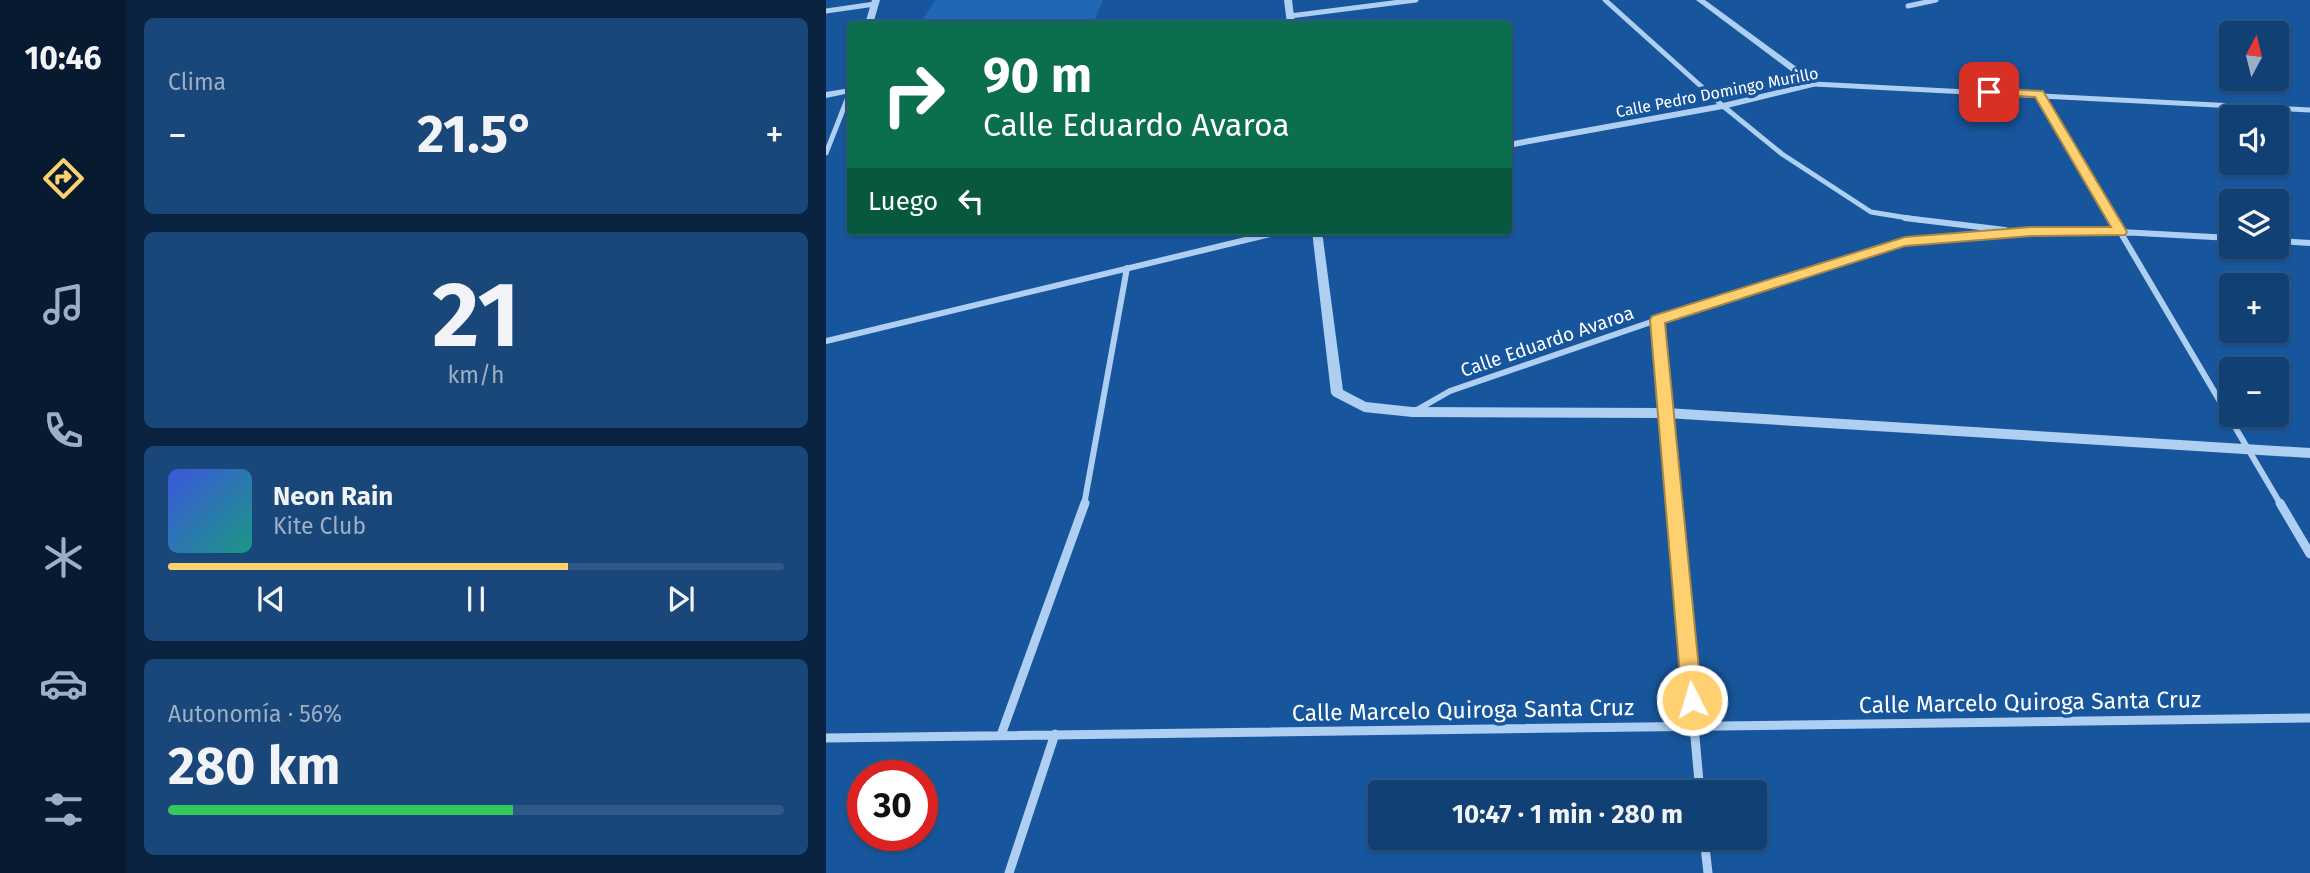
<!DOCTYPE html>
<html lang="es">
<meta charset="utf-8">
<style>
body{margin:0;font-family:"Fira Sans",sans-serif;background:#1a477a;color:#f1f3f6;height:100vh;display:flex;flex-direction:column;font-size:26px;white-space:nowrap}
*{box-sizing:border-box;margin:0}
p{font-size:23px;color:#9cafc5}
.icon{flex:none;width:38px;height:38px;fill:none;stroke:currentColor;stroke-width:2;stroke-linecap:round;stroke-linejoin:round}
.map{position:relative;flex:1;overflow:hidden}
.side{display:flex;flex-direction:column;gap:18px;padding:18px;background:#092340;width:700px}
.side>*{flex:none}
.top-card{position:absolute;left:21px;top:21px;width:665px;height:214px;border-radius:7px;box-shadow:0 2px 5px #0004,0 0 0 2px #305987;background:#0b6e4f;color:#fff;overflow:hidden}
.needle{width:46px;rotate:7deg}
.controls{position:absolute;left:1393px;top:21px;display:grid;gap:14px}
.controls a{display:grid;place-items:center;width:70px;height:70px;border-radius:7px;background:#114075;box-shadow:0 2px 5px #0004,0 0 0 2px #305987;font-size:35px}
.speed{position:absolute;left:21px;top:760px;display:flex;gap:14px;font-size:35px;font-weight:700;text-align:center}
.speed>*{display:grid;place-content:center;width:91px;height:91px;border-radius:50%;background:#114075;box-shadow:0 2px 5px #0004,0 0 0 2px #305987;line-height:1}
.speed .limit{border:10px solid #d22;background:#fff;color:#111}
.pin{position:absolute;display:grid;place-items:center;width:60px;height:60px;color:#fff;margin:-30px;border-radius:14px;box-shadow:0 4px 10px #0006}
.me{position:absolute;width:77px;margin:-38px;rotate:355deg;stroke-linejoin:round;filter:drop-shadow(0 0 5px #0008)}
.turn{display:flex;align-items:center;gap:24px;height:147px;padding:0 21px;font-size:32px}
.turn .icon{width:91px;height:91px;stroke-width:2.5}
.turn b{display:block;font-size:49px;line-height:60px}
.then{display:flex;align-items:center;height:66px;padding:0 21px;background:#0003;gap:14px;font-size:26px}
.big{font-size:52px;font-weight:700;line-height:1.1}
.side .widget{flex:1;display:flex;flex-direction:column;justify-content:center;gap:10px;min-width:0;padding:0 24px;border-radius:10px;background:#1a477a}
.side .dial{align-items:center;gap:0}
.dial b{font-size:91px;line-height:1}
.song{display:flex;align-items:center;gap:21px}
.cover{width:84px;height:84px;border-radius:10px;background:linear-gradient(135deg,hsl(230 70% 55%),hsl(170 70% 35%))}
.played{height:7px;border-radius:4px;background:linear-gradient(90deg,#ffd06f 65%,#305987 65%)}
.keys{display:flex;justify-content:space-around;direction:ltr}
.heat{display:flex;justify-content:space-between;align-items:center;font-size:38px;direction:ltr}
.charge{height:10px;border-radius:5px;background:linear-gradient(90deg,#34c759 56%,#305987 0)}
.trip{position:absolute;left:542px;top:780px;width:399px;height:70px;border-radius:7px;background:#114075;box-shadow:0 2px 5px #0004,0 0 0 2px #305987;font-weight:700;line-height:70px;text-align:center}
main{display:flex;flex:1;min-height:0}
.tab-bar{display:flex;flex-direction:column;width:126px;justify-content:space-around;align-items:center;background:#071a2f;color:#9cafc5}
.tab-bar .icon{width:49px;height:49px}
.tab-bar .active{color:#ffd06f}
.tab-bar b{font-size:32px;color:#f1f3f6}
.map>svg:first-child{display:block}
.green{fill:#1f68b5}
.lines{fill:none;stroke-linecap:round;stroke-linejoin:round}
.minor-far2{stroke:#aecff2;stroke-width:5}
.minor-far1{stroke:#aecff2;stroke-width:6}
.minor{stroke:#aecff2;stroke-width:9}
.tertiary{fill:#aecff2;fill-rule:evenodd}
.route{fill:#ffd06f;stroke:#a68748;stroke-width:2}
.labels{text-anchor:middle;stroke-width:7;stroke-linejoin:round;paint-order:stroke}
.far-street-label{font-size:16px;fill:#fff;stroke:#17569c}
.street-label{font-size:19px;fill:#fff;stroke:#17569c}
.near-street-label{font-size:23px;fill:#fff;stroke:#17569c}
</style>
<main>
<nav class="tab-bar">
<b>10:46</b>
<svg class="icon active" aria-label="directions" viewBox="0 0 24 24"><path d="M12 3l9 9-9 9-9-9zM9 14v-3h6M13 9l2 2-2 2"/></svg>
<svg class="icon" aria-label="music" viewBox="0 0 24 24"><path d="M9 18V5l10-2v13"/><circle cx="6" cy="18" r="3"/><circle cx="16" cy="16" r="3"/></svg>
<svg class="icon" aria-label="phone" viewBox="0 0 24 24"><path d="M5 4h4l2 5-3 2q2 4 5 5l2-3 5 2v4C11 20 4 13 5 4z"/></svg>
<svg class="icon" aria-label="climate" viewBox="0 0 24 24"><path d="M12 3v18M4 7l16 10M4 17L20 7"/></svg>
<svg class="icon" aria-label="car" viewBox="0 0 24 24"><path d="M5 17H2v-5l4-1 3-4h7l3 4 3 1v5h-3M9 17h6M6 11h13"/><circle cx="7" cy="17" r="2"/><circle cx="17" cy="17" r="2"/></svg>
<svg class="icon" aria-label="filters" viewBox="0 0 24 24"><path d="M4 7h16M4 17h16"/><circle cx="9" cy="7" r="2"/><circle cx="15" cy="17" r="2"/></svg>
</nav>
<section class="side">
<div class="widget"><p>Clima</p>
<div class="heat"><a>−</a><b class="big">21.5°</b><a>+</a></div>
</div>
<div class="widget dial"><b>21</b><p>km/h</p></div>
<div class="widget">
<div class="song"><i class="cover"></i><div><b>Neon Rain</b><p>Kite Club</p></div></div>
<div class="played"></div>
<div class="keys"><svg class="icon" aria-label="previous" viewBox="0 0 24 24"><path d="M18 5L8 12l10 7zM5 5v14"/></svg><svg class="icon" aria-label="pause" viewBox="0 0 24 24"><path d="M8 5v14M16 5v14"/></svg><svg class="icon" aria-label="next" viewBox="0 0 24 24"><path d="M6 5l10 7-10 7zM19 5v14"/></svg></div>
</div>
<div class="widget"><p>Autonomía · 56%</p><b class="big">280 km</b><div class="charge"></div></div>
</section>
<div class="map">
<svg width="1484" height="873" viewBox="0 0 1484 873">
<rect width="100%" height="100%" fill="#17569c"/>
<path class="green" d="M 109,0 L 277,0 L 267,24 L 94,24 Z"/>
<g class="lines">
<path class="minor-far2" d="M 779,0 L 897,106 L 956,154 L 1045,212 L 1094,220
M 1082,6 L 1110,0
M 0,11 L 49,4
M 464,16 L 590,0
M 988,84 L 1484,110
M 1213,94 L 1287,220
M 0,153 L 24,92"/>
<path class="minor-far1" d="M 1079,218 L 1179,230
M 1286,218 L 1455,505
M 1451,241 L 1484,243
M 831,320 L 848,505
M 0,341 L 457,231
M 589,411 L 624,391 L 831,320 L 1079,242 L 1205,231 L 1295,232 L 1405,238
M 258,505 L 301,268"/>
<path class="minor" d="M 848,503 L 874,793
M 1454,503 L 1484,554
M 175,735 L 259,503
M 0,738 L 1484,718
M 878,838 L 882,873
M 183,873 L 229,734"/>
<path class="tertiary" d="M 46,0 L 54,0 L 47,24 L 39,24 Z
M 458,0 L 466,0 L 469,24 L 461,24 Z
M 870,0 L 879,0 L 991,82 L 991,86 L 897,109 L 682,148 L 682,142 L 897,103 L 981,83 Z
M 24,88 L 24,93 L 0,98 L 0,92 Z
M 486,231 L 496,231 L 517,390 L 540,402 L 586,407 L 840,408 L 1484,448 L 1484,458 L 840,418 L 586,417 L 538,412 L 507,396 L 505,393 Z"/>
</g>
<path class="route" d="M 1163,88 L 1217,91 L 1301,232 L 1299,235 L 1205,236 L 1079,246 L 839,323 L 876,700 L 873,707 L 866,710 L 859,707 L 856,700 L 824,320 L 826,316 L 1079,237 L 1205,227 L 1285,227 L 1209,97 L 1159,94 L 1157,92 Z"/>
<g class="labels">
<g class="far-street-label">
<text transform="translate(891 92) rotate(-11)" y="6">Calle Pedro Domingo Murillo</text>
</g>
<g class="street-label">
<text transform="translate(721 341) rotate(-19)" y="7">Calle Eduardo Avaroa</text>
</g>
<g class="near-street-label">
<text transform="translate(1204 702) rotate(-1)" y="8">Calle Marcelo Quiroga Santa Cruz</text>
<text transform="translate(637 710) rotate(-1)" y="8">Calle Marcelo Quiroga Santa Cruz</text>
</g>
</g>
</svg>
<div class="controls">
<a><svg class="needle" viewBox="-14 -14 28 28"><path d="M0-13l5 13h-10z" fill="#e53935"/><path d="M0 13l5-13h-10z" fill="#9cafc5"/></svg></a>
<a><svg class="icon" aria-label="sound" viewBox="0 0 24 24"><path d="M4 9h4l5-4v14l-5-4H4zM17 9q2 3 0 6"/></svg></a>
<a><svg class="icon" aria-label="layers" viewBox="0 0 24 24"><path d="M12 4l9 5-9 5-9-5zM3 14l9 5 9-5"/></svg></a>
<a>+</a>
<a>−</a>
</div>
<div class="speed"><div class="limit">30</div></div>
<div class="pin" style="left:1163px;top:92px;background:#d93025"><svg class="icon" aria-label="arrive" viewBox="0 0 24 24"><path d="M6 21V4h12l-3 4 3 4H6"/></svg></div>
<svg class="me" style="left:866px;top:700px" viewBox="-20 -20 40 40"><circle r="17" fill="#ffd06f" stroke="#fff" stroke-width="3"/><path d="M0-11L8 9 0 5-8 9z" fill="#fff"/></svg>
<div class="trip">10:47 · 1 min · 280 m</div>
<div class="top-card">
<div class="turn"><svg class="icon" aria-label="right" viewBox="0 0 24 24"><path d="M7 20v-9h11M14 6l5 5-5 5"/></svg><div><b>90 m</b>Calle Eduardo Avaroa</div></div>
<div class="then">Luego<svg class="icon" aria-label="left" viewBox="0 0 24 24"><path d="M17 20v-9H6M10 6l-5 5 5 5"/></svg></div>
</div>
</div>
</main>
